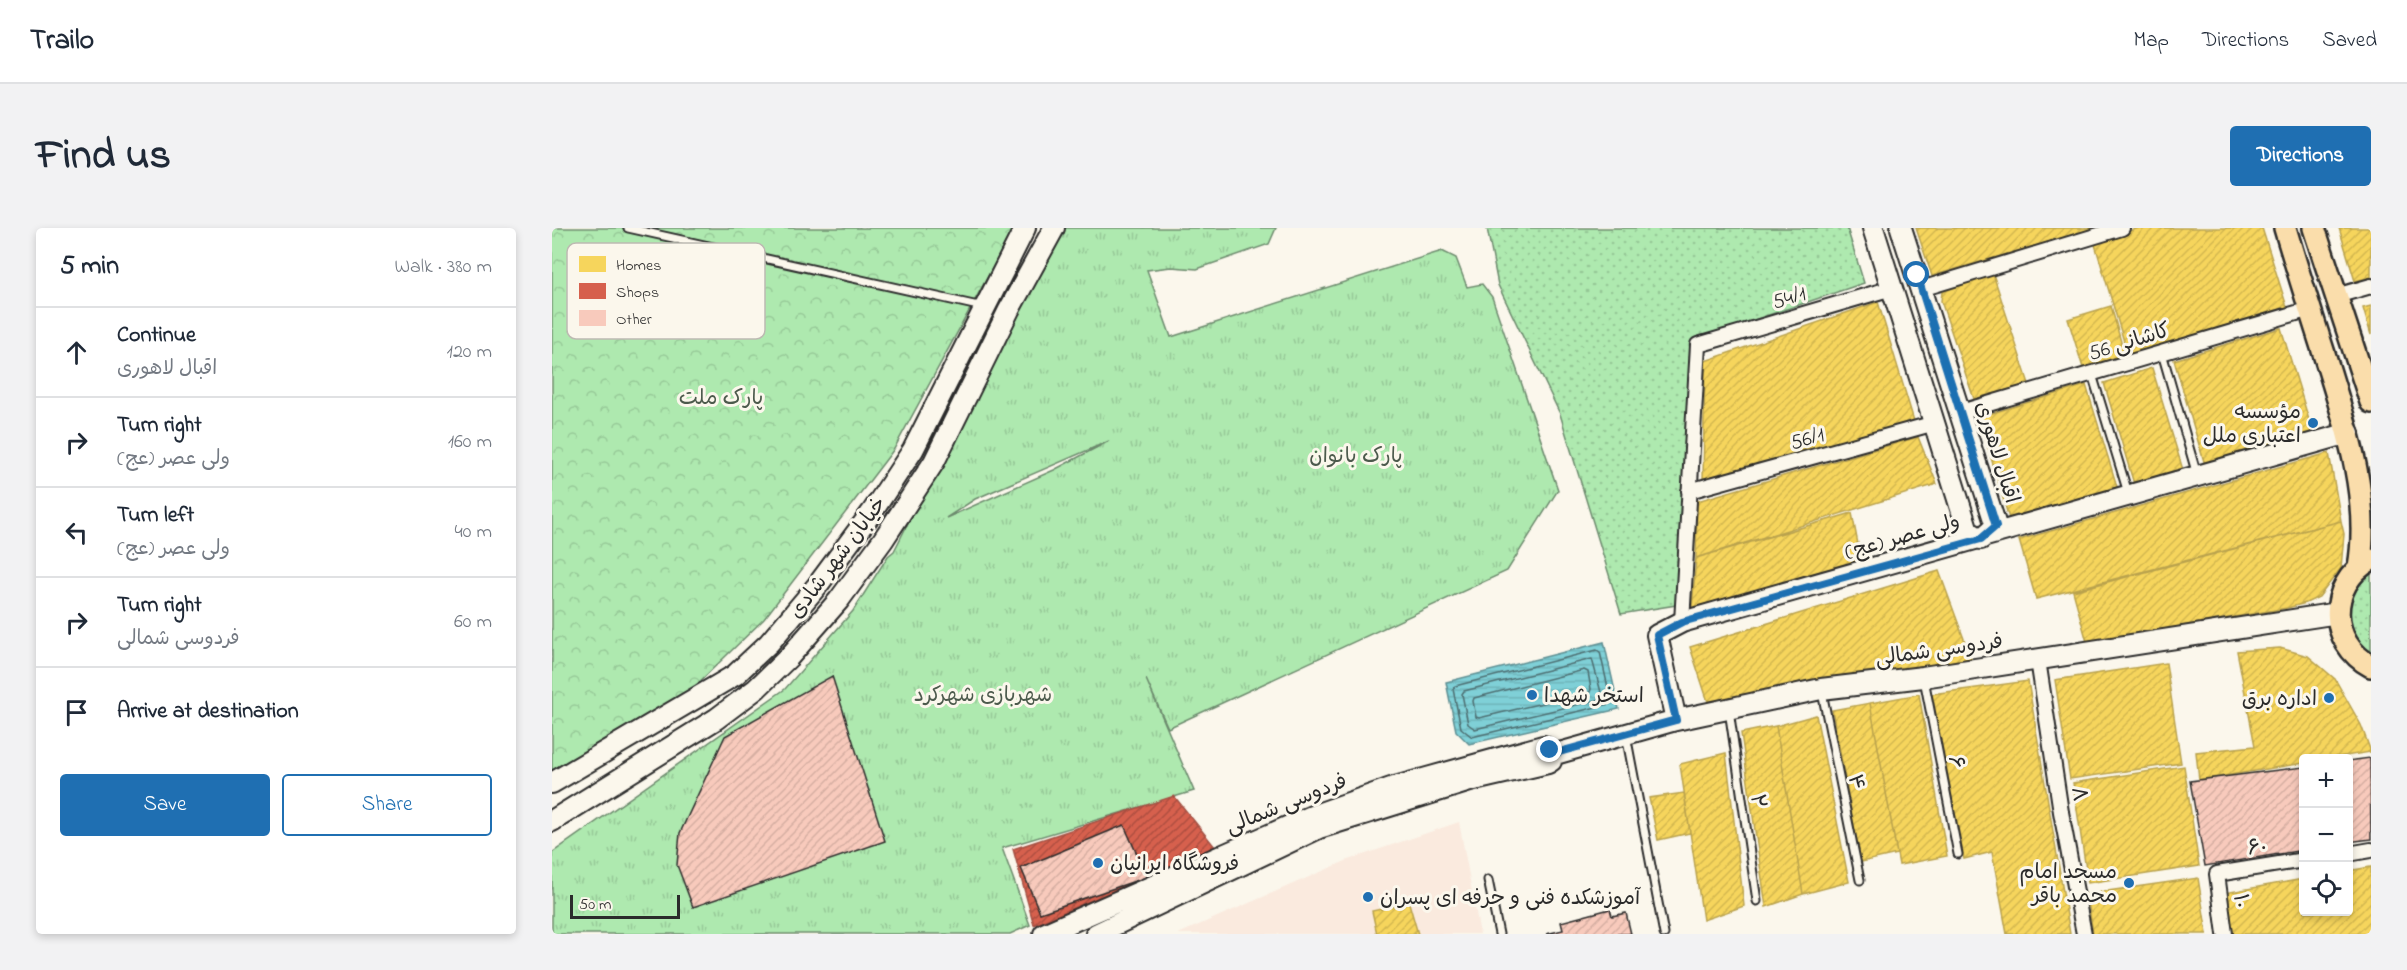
<!DOCTYPE html>
<meta charset="utf-8">
<style>
:root{--surface:#fff;--page:#f2f2f3;--text:#1f2937;--muted:#747a83;--line:#e0e1e3;--accent:#1f6fb2}
body{margin:0;font-family:"Indie Flower","Playpen Sans Arabic",sans-serif;background:var(--page);color:var(--text)}
.controls{position:absolute;right:18px;bottom:18px;display:grid;overflow:hidden;border-radius:6px;box-shadow:0 3px 9px #0003}
.controls button{width:54px;height:54px;display:grid;place-items:center;padding:0;border:0;border-bottom:2px solid var(--line);background:var(--surface);color:var(--text);font:30px sans-serif}
.scale{position:absolute;left:18px;bottom:15px;width:110px;box-sizing:border-box;padding-left:6px;border:3px solid #2b2b2b;border-top:0;font-size:16px;line-height:21px;white-space:nowrap;color:#2b2b2b;-webkit-text-stroke:4px #fbf7ec;paint-order:stroke}
.stop{position:absolute;width:18px;height:18px;margin:-14px;border:4px solid #1f6fb2;border-radius:50%;background:#fff}
.stop.end{background:#1f6fb2;border-color:#fff;box-shadow:0 2px 6px #0008}
.list{margin:0;padding:0;list-style:none}
h2{display:flex;justify-content:space-between;align-items:center;height:78px;margin:0;padding:0 24px;font-size:26px}
h2 small{font-size:20px;font-weight:400;color:var(--muted)}
.list li{display:grid;grid-template-columns:39px 1fr auto;gap:18px;align-items:center;box-sizing:border-box;height:90px;padding:0 24px;border-top:2px solid var(--line)}
.list b{display:block;font-size:22px;white-space:nowrap}
.list p{margin:0;font-size:20px;white-space:nowrap;color:var(--muted)}
.list em{font-size:20px;font-style:normal;color:var(--muted)}
.actions{display:flex;gap:12px;padding:18px 24px}
.actions a{flex:1;padding:14px 0;border:2px solid var(--accent);border-radius:6px;text-align:center;font-size:21px;color:var(--accent)}
.actions .main{background:var(--accent);color:#fff}
.icon{flex:none;width:33px;height:33px;fill:none;stroke:currentColor;stroke-width:2;stroke-linecap:round;stroke-linejoin:round}
.map{position:relative;flex:none;width:1819px;height:706px;overflow:hidden;border-radius:6px}
header{display:flex;align-items:center;gap:36px;box-sizing:border-box;height:84px;padding:0 30px;background:var(--surface);border-bottom:2px solid var(--line)}
header strong{font-size:28px}
nav{display:flex;gap:33px;margin-inline-start:auto;font-size:21px}
.intro{display:flex;align-items:center;justify-content:space-between;box-sizing:border-box;height:144px;padding:0 36px}
h1{margin:0;font-size:42px}
.button{padding:15px 27px;border-radius:6px;background:var(--accent);color:#fff;font-size:21px;font-weight:700}
main{display:flex;gap:36px;padding:0 36px}
aside{flex:1;background:var(--surface);border-radius:6px;box-shadow:0 3px 9px #0003}
.map>svg:first-child{display:block}
.built{fill:#faeade}
.grass{fill:url(#grass-dots);stroke:#6c8a6d;stroke-width:1.5}
.forest{fill:url(#forest-crowns);stroke:#6c8a6d;stroke-width:1.5}
.park{fill:url(#park-tufts);stroke:#6c8a6d;stroke-width:1.5;fill-rule:evenodd}
.water{fill:url(#water-rules);stroke:#5d8e92;stroke-width:1.5}
.homes{fill:url(#homes-hatch);stroke:#b9a24d;stroke-width:1.5}
.shops{fill:url(#shops-hatch);stroke:#a35043;stroke-width:1.5}
.lines{fill:none;stroke-linecap:round;stroke-linejoin:round}
.shore{stroke:#4d6d70;stroke-width:1.5}
.building{fill:url(#building-hatch);stroke:#2b2b2b;stroke-width:1.5}
.service-casing{stroke:#2b2b2b;stroke-width:11}
.minor-casing{stroke:#2b2b2b;stroke-width:18}
.secondary-casing{stroke:#2b2b2b;stroke-width:24}
.primary-casing{stroke:#2b2b2b;stroke-width:26}
.service{stroke:#fbf7ec;stroke-width:7}
.minor{stroke:#fbf7ec;stroke-width:14}
.secondary{stroke:#fbf7ec;stroke-width:20}
.primary{stroke:#faddab;stroke-width:21}
.route{stroke:#1f6fb2;stroke-width:8}
.poi-dot{fill:#1f6fb2;stroke:#fbf7ec;stroke-width:2}
.labels{text-anchor:middle;stroke-width:6;stroke-linejoin:round;paint-order:stroke}
.street-label{font-size:21px;fill:#2b2b2b;stroke:#fbf7ec}
.park-label{font-size:21px;fill:#4c5a4c;stroke:#fbf7ec}
.poi-label{font-size:21px;fill:#2b2b2b;stroke:#fbf7ec;text-anchor:end}
.key{fill:#fbf7ec;stroke:#bdbab2;stroke-width:1.5}
.key-label{font-size:16px;fill:#2b2b2b}
</style>
<header>
<strong>Trailo</strong>
<nav><a>Map</a><a>Directions</a><a>Saved</a></nav>
</header>
<div class="intro"><h1>Find us</h1><a class="button">Directions</a></div>
<main>
<aside>
<h2>5 min<small>Walk · 380 m</small></h2>
<ul class="list">
<li><svg class="icon" aria-label="ahead" viewBox="0 0 24 24"><path d="M12 20V5M6 11l6-6 6 6"/></svg><div><b>Continue</b><p>اقبال لاهوری</p></div><em>120 m</em></li>
<li><svg class="icon" aria-label="right" viewBox="0 0 24 24"><path d="M7 20v-9h11M14 6l5 5-5 5"/></svg><div><b>Turn right</b><p>ولی عصر (عج)</p></div><em>160 m</em></li>
<li><svg class="icon" aria-label="left" viewBox="0 0 24 24"><path d="M17 20v-9H6M10 6l-5 5 5 5"/></svg><div><b>Turn left</b><p>ولی عصر (عج)</p></div><em>40 m</em></li>
<li><svg class="icon" aria-label="right" viewBox="0 0 24 24"><path d="M7 20v-9h11M14 6l5 5-5 5"/></svg><div><b>Turn right</b><p>فردوسی شمالی</p></div><em>60 m</em></li>
<li><svg class="icon" aria-label="arrive" viewBox="0 0 24 24"><path d="M6 21V4h12l-3 4 3 4H6"/></svg><div><b>Arrive at destination</b></div></li>
</ul>
<div class="actions"><a class="main">Save</a><a>Share</a></div>
</aside>
<div class="map">
<svg width="1819" height="706" viewBox="0 0 1819 706">
<defs>
<pattern id="grass-dots" width="8" height="8" patternUnits="userSpaceOnUse" patternTransform="scale(1.5)"><rect width="8" height="8" fill="#aee9af"/><path d="M2 2h.1M6 6h.1" fill="none" stroke="#96c897" stroke-width="1.8" stroke-linecap="round"/></pattern>
<pattern id="forest-crowns" width="20" height="18" patternUnits="userSpaceOnUse" patternTransform="scale(1.5)"><rect width="20" height="18" fill="#aee9af"/><path d="M2 6a3 3 0 1 1 6 0M12 15a3 3 0 1 1 6 0" fill="none" stroke="#96c897"/></pattern>
<pattern id="park-tufts" width="24" height="20" patternUnits="userSpaceOnUse" patternTransform="scale(1.5)"><rect width="24" height="20" fill="#aee9af"/><path d="M3 7l-1-3M5 7V3M7 7l1-3M15 17l-1-3M17 17v-4M19 17l1-3" fill="none" stroke="#96c897"/></pattern>
<pattern id="water-rules" width="6" height="5" patternUnits="userSpaceOnUse" patternTransform="scale(1.5)"><rect width="6" height="5" fill="#7fd0d7"/><path d="M0 2.5h6" fill="none" stroke="#6eb3b9"/></pattern>
<pattern id="homes-hatch" width="6" height="6" patternUnits="userSpaceOnUse" patternTransform="scale(1.5)"><rect width="6" height="6" fill="#f6d55c"/><path d="M-1 1l2-2M0 6l6-6M5 7l2-2" fill="none" stroke="#d3b750"/></pattern>
<pattern id="shops-hatch" width="6" height="6" patternUnits="userSpaceOnUse" patternTransform="scale(1.5)"><rect width="6" height="6" fill="#d6604d"/><path d="M-1 1l2-2M0 6l6-6M5 7l2-2" fill="none" stroke="#ae4f40"/></pattern>
<pattern id="building-hatch" width="6" height="6" patternUnits="userSpaceOnUse" patternTransform="scale(1.5)"><rect width="6" height="6" fill="#f8cabc"/><path d="M-1 1l2-2M0 6l6-6M5 7l2-2" fill="none" stroke="#d5aea2"/></pattern>
</defs>
<rect width="100%" height="100%" fill="#fbf7ec"/>
<filter id="ink" filterUnits="userSpaceOnUse"><feTurbulence type="fractalNoise" baseFrequency=".0167" numOctaves="2"/><feDisplacementMap in="SourceGraphic" scale="12" xChannelSelector="R" yChannelSelector="G"/><feConvolveMatrix kernelMatrix="1 2 1 2 8 2 1 2 1" color-interpolation-filters="sRGB"/></filter>
<g filter="url(#ink)">
<path class="built" d="M907,594L928,706H626L796,632Z"/>
<path class="grass" d="M935,0H1295L1312,55L1142,112L1124,377L1069,386L1008,186L946,57Z
M1819,341V430C1800,415 1790,390 1798,366C1800,358 1813,348 1819,341Z"/>
<path class="forest" d="M0,0H462L342,221L212,391L139,462L0,548Z"/>
<path class="park" d="M505,0H724L717,16L645,41L619,39L595,42L619,109L890,23L904,30L915,59L930,56L940,69L1006,262L955,343L616,500L594,451L642,563L450,620L478,697L458,706H0V625L233,461L301,383L336,328L342,323ZM557,213L502,242L394,290L423,271Z"/>
<path class="water" d="M1052,414L1067,481L917,516L904,503L894,454Z"/>
<path class="homes" d="M1364,0H1544L1380,48Z
M1587,0H1710L1735,79L1576,127L1542,13Z
M1787,0H1819V49L1803,53Z
M1441,46L1477,156L1422,171L1389,73L1390,64Z
M1326,74L1362,193L1151,254L1153,133Z
M1559,78L1574,132L1532,143L1516,91Z
M1819,78V107L1811,80Z
M1729,100L1761,205L1653,237L1622,132Z
M1600,140L1631,242L1582,256L1552,155Z
M1534,157L1566,262L1458,294L1427,189Z
M1366,209L1385,256L1144,330L1145,273Z
M1777,225L1789,293L1484,371L1467,312Z
M1300,285L1309,332L1140,380L1144,330Z
M1789,293L1792,306L1789,340L1767,369L1754,375L1735,380L1535,414L1521,363Z
M1387,343L1419,430L1157,477L1138,419Z
M1728,420L1756,428L1783,451L1809,497L1819,524L1780,530H1752V535L1647,552L1644,524L1703,518L1685,423Z
M1614,435L1629,535L1518,551L1503,452Z
M1476,453L1518,706H1455L1440,624L1412,631L1380,466Z
M1367,466L1395,628L1347,637L1318,475Z
M1318,475L1345,626L1309,634L1280,482Z
M1264,487L1297,654L1251,666L1224,498Z
M1224,498L1251,666L1214,679L1189,505Z
M1174,525L1192,678L1151,692L1128,536Z
M1632,538L1647,638L1536,655L1521,555Z
M1132,565L1138,605L1106,612L1097,570Z
M1819,639V706H1679L1672,665L1752,651V684H1796V643Z
M1646,650L1655,706H1541L1535,666Z
M857,675L866,706H825L820,683Z"/>
<path class="shops" d="M622,568L663,619L482,697L461,621Z"/>
<g class="lines">
<path class="shore" d="M1045,422L1048,424L1059,473L1057,476L920,509L909,500L901,461L903,458Z
M1040,431L1050,468L1049,471L923,501L916,496L910,466L912,463Z
M1032,442L1036,444L1039,461L1038,464L927,490L924,489L921,473L922,470Z"/>
</g>
<path class="building" d="M280,448L333,613L141,679L125,637L128,605L173,508Z
M1818,530L1819,611L1796,614V533Z
M1752,539V622L1653,638L1638,553Z
M572,597L595,649L488,685L469,640Z
M1058,681L1060,688L1074,685L1079,706H994L1011,702L1009,694Z"/>
<g class="lines">
<defs>
<path id="service" d="M76,0L422,77H431
M1610,125L1645,247
M1540,146L1576,265
M1372,451L1406,626
M1270,464L1308,652
M1177,482L1205,673
M1074,507L1112,706
M936,652L947,706"/>
<path id="minor" d="M1369,61L1570,0
M1784,68L1819,58
M1409,184L1758,81
M1137,263L1383,195
M1130,394L1146,117L1340,60
M1486,432L1509,584L1532,706
M1796,626L1819,622
M1673,706L1665,646L1752,632"/>
<path id="secondary" d="M1321,0L1416,303L1429,311L1444,298L1349,0
M1124,492L1105,407L1130,394L1797,205
M1000,527L1124,492L1269,461L1371,449L1786,385
M0,555L183,447L217,415L265,358L320,284L361,222L473,0
M0,593L164,491L204,461L237,429L287,372L331,312L382,234L457,82L502,0
M492,706L760,588L839,560L991,518L1000,527
M544,706L767,600L918,553L996,535L999,533L1000,527"/>
<path id="primary" d="M1733,0C1746,44 1760,88 1774,132C1794,197 1819,270 1807,339
M1762,0L1819,174
M1818,332C1775,357 1776,415 1819,438"/>
</defs>
<use href="#service" class="service-casing"/>
<use href="#minor" class="minor-casing"/>
<use href="#secondary" class="secondary-casing"/>
<use href="#primary" class="primary-casing"/>
<use href="#service" class="service"/>
<use href="#minor" class="minor"/>
<use href="#secondary" class="secondary"/>
<use href="#primary" class="primary"/>
</g>
</g>
<g class="lines" filter="url(#ink)">
<path class="route" d="M998,522L1000,526L1124,492L1105,407L1130,394L1429,311L1444,298L1365,47"/>
</g>
<g class="poi-dot">
<circle cx="1761" cy="195" r="6"/>
<circle cx="980" cy="467" r="6"/>
<circle cx="1777" cy="470" r="6"/>
<circle cx="546" cy="635" r="6"/>
<circle cx="1577" cy="655" r="6"/>
<circle cx="816" cy="669" r="6"/>
</g>
<g class="labels">
<g class="street-label">
<text transform="translate(1237 69) rotate(-17)" y="7">54/1</text>
<text transform="translate(1577 113) rotate(-17)" y="7">کاشانی 56</text>
<text transform="translate(1255 210) rotate(-16)" y="7">56/1</text>
<text transform="translate(1446 224) rotate(73)" y="7">اقبال لاهوری</text>
<text transform="translate(1350 308) rotate(-16)" y="7">ولی عصر (عج)</text>
<text transform="translate(285 329) rotate(-53)" y="7">خیابان شهر شادی</text>
<text transform="translate(1387 421) rotate(-8)" y="7">فردوسی شمالی</text>
<text transform="translate(1405 534) rotate(79)" y="7">۶</text>
<text transform="translate(1305 554) rotate(78)" y="7">۴</text>
<text transform="translate(1528 566) rotate(81)" y="7">۸</text>
<text transform="translate(1207 573) rotate(82)" y="7">۲</text>
<text transform="translate(734 575) rotate(-22)" y="7">فردوسی شمالی</text>
<text transform="translate(1705 618) rotate(-9)" y="7">۶۰</text>
<text transform="translate(1690 673) rotate(82)" y="7">۱۰</text>
</g>
<g class="park-label">
<text x="169" y="176">پارک ملت</text>
<text x="804" y="234">پارک بانوان</text>
<text x="431" y="473">شهربازی شهرکرد</text>
</g>
<g class="poi-label">
<text x="1749" y="190">مؤسسه<tspan x="1749" dy="24">اعتباری ملل</tspan></text>
<text x="992" y="474" text-anchor="start">استخر شهدا</text>
<text x="1765" y="477">اداره برق</text>
<text x="558" y="642" text-anchor="start">فروشگاه ایرانیان</text>
<text x="1565" y="650">مسجد امام<tspan x="1565" dy="24">محمد باقر</tspan></text>
<text x="828" y="676" text-anchor="start">آموزشکده فنی و حرفه ای پسران</text>
</g>
</g>
<rect x="15" y="15" width="198" height="96" rx="9" class="key"/>
<rect x="27" y="28" width="27" height="16" fill="#f6d55c"/>
<rect x="27" y="55" width="27" height="16" fill="#d6604d"/>
<rect x="27" y="82" width="27" height="16" fill="#f8cabc"/>
<g class="key-label">
<text x="64" y="42">Homes</text>
<text x="64" y="69">Shops</text>
<text x="64" y="96">Other</text>
</g>
</svg>
<div class="controls">
<button>+</button>
<button>−</button>
<button><svg class="icon" aria-label="locate" viewBox="0 0 24 24"><circle cx="12" cy="12" r="6"/><path d="M12 2v4M12 18v4M2 12h4M18 12h4"/></svg></button>
</div>
<div class="scale">50 m</div>
<div class="stop" style="left:1365px;top:47px"></div>
<div class="stop end" style="left:998px;top:522px"></div>
</div>
</main>
